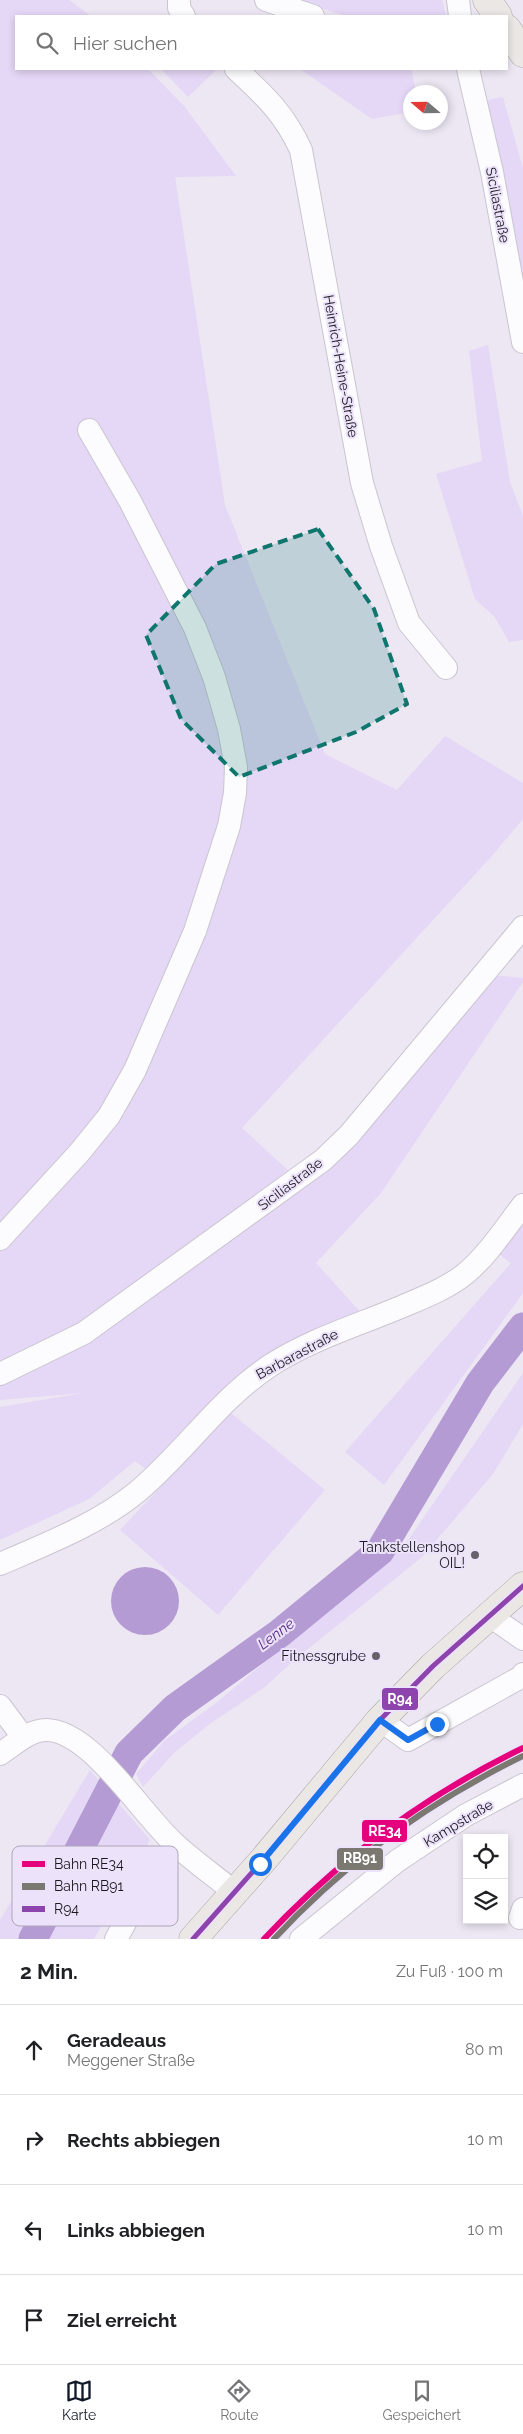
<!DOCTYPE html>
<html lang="de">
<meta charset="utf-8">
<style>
:root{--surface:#fff;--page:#f2f2f2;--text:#202124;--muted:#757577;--line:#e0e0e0;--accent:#111827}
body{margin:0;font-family:Raleway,sans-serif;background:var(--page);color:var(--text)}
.controls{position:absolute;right:15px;bottom:15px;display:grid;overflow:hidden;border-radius:0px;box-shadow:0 2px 8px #0003}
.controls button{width:45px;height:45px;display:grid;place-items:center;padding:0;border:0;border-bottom:1px solid var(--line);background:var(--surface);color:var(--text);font:25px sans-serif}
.compass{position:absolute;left:403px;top:85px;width:45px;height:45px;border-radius:50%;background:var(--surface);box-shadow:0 2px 8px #0003;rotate:290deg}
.stop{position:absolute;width:15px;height:15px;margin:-11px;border:4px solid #1a73e8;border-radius:50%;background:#fff}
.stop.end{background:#1a73e8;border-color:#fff;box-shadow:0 1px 5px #0008}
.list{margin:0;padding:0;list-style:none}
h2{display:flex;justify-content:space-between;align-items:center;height:65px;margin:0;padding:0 20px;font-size:21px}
h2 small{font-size:16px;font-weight:400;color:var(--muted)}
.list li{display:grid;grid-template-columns:32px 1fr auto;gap:15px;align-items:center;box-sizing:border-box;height:90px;padding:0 20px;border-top:1px solid var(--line)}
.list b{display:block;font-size:19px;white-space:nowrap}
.list p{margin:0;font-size:16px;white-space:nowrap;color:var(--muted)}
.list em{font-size:16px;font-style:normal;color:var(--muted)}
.icon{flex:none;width:28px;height:28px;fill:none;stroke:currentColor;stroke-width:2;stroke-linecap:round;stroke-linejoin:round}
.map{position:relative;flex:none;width:523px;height:1939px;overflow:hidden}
.search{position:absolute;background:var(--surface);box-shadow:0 2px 8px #0003;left:15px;right:15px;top:15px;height:55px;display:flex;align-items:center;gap:12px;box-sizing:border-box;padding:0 18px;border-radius:0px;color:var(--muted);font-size:19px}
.sheet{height:425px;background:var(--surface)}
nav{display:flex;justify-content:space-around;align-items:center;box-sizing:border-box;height:70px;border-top:1px solid var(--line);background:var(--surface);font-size:14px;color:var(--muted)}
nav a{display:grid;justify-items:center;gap:2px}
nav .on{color:var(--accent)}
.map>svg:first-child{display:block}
.green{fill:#e5d7f6}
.water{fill:#b59bd4}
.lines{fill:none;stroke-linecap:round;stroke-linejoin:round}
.river{stroke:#b59bd4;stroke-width:29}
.minor-casing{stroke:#cac5d0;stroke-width:24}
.major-casing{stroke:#aca6a2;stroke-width:29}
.minor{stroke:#fcfbfd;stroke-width:22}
.major{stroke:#eae7e4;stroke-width:28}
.bus-1-casing{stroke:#ece2f9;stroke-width:9}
.bus-1{stroke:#8e44ad;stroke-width:5}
.rail-1-casing{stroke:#ece2f9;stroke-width:10}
.rail-2-casing{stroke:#ece2f9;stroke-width:10}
.rail-1{stroke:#e5007d;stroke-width:6}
.rail-2{stroke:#7b7872;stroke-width:6}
.route{stroke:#1a73e8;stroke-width:6}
.marked{fill:#0f766e;fill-opacity:0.2;stroke:#0f766e;stroke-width:4;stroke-dasharray:10 6;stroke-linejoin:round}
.poi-dot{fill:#65616a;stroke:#ece2f9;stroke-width:2}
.labels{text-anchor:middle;stroke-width:4;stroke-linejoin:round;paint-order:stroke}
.street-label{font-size:14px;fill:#1c1920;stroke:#ece2f9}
.poi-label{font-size:14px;fill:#1c1920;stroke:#ece2f9;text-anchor:end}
.water-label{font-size:15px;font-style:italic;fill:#5b2c87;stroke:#ece2f9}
.key{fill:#ece2f9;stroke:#aea6b8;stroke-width:1}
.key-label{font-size:14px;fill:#1c1920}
.line-badge{stroke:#ece2f9;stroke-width:2}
.badge-label{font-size:14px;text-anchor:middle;font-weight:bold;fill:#fff}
</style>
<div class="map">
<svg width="523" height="1939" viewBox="0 0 523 1939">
<rect width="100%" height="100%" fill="#ede7f4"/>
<path class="green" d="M0,0H69L91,16H16V69H148L184,106L236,176L175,177L225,505L325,754L397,790L445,736L523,783V819L491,857L242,1128L303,1184L493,975L523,978V982L381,1193L316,1263L363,1315L269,1356L152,1474L135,1461L89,1499L0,1540V1407L83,1393L0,1400Z
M297,0H442L446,16H345Z
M161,69H215L216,70L188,97Z
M300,69H411L416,92H410V112L372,119Z
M503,97L523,168V317L483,101Z
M488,345L510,482L523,516V640L509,642L494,616L475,599L436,474L482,461L469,351Z
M523,1220V1293L384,1485L345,1452L511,1263L497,1253Z
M523,1373V1424L493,1474L422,1557L292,1662L265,1687L211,1723L175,1752L143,1787L136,1774L165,1740L216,1703L406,1543Z
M231,1413L325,1490L218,1615L120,1530Z
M90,1770L150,1840L94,1939H0V1920Z"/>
<path class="water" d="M111 1601a34 34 0 1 1 68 0a34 34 0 1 1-68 0Z"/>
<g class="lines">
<path class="river" d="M33,1939L129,1753L175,1708L280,1633L380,1551L480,1383L523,1327"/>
<defs>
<path id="minor" d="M179,0V8L184,16
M266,0L313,16
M458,0L460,16
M236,69C265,96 284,113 301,150L362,483L381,546L409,623L446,668
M468,69L492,172L523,342
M0,1239L79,1153L109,1116L135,1070L195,931L229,826L235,793L236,767L229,729L214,677L195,628L130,501L89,430
M0,1374L84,1333L323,1160L349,1135L523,927
M0,1564C46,1544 98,1524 137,1492C184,1453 219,1399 271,1365C313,1338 362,1324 408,1304C427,1296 449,1287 465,1274C488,1255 505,1228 523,1205
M490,1616L523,1639
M0,1706L23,1737
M380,1720L408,1740L521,1677L523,1674
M0,1754C14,1745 29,1730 46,1730C91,1730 142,1815 175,1844C193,1861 215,1876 234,1892
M520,1918L523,1909
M116,1939L150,1878L175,1844
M301,1939L397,1861L466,1815L523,1785"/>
<path id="major" d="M487,0L498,16
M507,29L523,53
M193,1939L264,1859L380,1720L433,1666L523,1586"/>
</defs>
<use href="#minor" class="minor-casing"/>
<use href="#major" class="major-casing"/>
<use href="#minor" class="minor"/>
<use href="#major" class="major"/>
<defs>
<path id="bus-1" d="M193,1939L264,1859L380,1720L433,1666L523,1586"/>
</defs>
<use href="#bus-1" class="bus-1-casing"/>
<use href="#bus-1" class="bus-1"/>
<defs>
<path id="rail-1" d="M264,1939C339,1859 424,1796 523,1748"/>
<path id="rail-2" d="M274,1939C345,1862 429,1802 523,1756"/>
</defs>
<use href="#rail-1" class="rail-1-casing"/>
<use href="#rail-2" class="rail-2-casing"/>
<use href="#rail-1" class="rail-1"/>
<use href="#rail-2" class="rail-2"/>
</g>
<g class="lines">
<path class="route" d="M260,1864L380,1720L408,1740L437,1724"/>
</g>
<path class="marked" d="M318,529L374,609L407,704L356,732L239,777L181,719L146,635L216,564Z"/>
<g class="poi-dot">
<circle cx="475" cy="1555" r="5"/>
<circle cx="376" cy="1656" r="5"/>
</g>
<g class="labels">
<g class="street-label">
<text transform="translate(498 205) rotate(79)" y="5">Siciliastraße</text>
<text transform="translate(341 366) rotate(80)" y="5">Heinrich-Heine-Straße</text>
<text transform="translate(290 1184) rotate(-37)" y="5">Siciliastraße</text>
<text transform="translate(297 1354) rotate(-28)" y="5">Barbarastraße</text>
<text transform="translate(458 1823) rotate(-31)" y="5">Kampstraße</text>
</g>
<g class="poi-label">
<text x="465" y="1552">Tankstellenshop<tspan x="465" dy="16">OIL!</tspan></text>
<text x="366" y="1661">Fitnessgrube</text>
</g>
<g class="water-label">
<text transform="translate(276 1634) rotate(-37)" y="5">Lenne</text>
</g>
</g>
<rect x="12" y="1846" width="166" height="80" rx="8" class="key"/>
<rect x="22" y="1861" width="23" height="6" fill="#e5007d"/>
<rect x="22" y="1883" width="23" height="7" fill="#7b7872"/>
<rect x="22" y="1906" width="23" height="6" fill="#8e44ad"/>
<g class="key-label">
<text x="54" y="1869">Bahn RE34</text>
<text x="54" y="1891">Bahn RB91</text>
<text x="54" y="1914">R94</text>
</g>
<g class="line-badge">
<rect x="381" y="1687" width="38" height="24" rx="5" fill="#8e44ad"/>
<rect x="361" y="1819" width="47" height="24" rx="5" fill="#e5007d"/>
<rect x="336" y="1847" width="48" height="24" rx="5" fill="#7b7872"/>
</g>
<g class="badge-label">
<text x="400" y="1704">R94</text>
<text x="385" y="1836">RE34</text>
<text x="360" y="1863">RB91</text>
</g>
</svg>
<div class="controls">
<button><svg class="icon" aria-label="locate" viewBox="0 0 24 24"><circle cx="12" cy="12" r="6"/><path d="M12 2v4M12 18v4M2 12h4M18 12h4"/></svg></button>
<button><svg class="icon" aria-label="layers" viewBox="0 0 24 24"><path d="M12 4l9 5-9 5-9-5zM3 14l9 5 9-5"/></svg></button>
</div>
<svg class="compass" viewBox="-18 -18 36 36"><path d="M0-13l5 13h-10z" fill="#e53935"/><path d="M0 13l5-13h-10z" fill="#757577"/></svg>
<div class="stop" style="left:260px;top:1864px"></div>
<div class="stop end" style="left:437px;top:1724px"></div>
<div class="search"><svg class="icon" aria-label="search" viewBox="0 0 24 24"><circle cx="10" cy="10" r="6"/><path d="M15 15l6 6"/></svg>Hier suchen</div>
</div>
<section class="sheet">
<h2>2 Min.<small>Zu Fuß · 100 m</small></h2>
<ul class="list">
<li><svg class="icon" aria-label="ahead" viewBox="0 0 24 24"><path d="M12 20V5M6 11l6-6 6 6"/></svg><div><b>Geradeaus</b><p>Meggener Straße</p></div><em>80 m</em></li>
<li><svg class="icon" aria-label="right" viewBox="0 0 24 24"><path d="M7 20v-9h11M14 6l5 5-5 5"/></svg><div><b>Rechts abbiegen</b></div><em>10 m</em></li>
<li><svg class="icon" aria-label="left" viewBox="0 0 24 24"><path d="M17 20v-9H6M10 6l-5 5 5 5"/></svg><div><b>Links abbiegen</b></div><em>10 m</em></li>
<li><svg class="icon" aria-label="arrive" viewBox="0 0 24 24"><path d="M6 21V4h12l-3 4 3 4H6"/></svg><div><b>Ziel erreicht</b></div></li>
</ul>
</section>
<nav>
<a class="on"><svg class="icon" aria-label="map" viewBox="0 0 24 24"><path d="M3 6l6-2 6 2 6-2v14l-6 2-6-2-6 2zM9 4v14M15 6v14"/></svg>Karte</a>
<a><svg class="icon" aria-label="directions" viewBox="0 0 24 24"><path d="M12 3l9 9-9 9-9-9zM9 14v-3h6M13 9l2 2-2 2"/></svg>Route</a>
<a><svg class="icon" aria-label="saved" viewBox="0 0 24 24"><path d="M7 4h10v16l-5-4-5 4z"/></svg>Gespeichert</a>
</nav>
